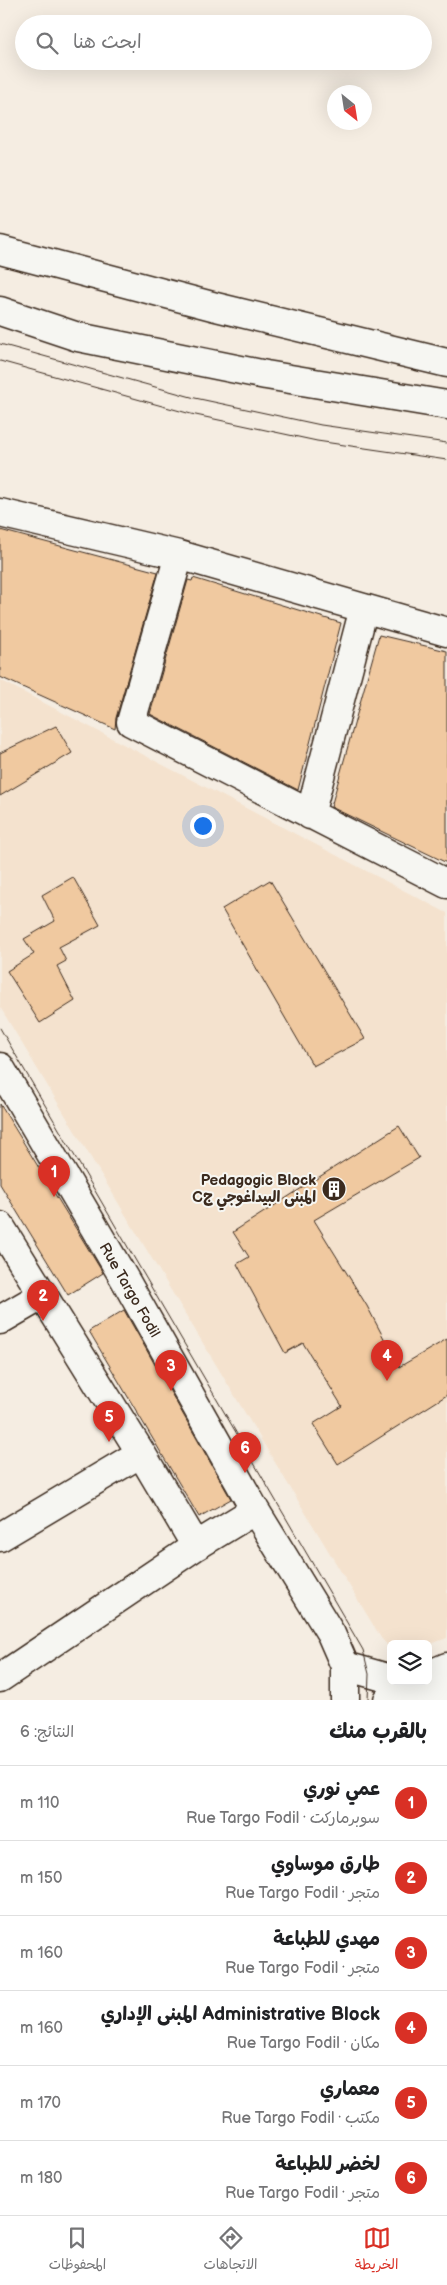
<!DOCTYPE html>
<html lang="ar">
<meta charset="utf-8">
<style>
:root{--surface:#fff;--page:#f2f2f2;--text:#202124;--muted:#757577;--line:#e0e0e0;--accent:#d93025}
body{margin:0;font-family:"Balsamiq Sans","Playpen Sans Arabic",sans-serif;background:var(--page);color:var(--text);direction:rtl}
.controls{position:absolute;right:15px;bottom:15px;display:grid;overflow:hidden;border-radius:8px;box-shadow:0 5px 20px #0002}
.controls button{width:45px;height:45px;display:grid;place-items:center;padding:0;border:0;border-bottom:1px solid var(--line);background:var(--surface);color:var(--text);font:25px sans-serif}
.compass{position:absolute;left:327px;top:85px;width:45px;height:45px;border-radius:50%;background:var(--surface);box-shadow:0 5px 20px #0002;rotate:150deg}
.you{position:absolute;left:202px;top:825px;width:18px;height:18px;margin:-12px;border:4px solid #fff;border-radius:50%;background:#1a73e8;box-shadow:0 0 0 8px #1a73e833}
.badge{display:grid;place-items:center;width:32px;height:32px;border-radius:50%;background:var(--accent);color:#fff;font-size:16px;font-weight:700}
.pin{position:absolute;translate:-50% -41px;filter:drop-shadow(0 1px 2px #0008)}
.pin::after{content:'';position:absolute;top:26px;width:18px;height:15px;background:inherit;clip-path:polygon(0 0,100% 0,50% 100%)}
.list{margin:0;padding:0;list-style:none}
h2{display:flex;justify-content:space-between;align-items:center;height:65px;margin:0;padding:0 20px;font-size:21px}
h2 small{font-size:16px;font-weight:400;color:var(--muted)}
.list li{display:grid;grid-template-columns:32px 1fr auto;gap:15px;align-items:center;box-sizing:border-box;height:75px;padding:0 20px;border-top:1px solid var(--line)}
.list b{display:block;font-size:19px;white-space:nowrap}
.list p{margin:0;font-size:16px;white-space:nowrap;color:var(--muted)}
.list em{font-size:16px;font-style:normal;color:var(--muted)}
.icon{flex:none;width:28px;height:28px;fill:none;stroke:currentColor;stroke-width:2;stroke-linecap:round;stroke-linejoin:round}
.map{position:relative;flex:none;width:447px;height:1700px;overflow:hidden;direction:ltr}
.search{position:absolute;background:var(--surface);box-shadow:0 5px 20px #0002;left:15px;right:15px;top:15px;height:55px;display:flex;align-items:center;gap:12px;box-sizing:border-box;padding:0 18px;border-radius:28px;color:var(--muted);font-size:19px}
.sheet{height:515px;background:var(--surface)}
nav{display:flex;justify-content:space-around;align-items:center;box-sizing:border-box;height:70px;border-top:1px solid var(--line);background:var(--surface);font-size:14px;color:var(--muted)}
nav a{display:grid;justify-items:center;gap:2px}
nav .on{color:var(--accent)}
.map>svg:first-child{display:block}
.built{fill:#f4e2ce}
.building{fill:#f0c9a0;stroke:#3b2a1e}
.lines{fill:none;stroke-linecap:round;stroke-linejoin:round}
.minor-casing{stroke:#3b2a1e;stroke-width:31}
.major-casing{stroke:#3b2a1e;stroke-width:31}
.highway-casing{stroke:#3b2a1e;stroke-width:31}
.minor{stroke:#f6f6f2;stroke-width:28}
.major{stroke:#f6f6f2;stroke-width:28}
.highway{stroke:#f6f6f2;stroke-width:28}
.tram{stroke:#3b2a1e;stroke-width:1}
.labels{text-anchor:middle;stroke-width:4;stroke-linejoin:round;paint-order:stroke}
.poi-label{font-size:15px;font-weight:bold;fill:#3b2a1e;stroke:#f6f6f2;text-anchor:end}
.street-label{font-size:15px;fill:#3b2a1e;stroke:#f6f6f2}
</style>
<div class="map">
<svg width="447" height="1700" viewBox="0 0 447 1700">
<rect width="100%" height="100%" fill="#f5ede2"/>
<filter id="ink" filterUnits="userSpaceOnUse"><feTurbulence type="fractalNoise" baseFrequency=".02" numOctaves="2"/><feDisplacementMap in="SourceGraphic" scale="10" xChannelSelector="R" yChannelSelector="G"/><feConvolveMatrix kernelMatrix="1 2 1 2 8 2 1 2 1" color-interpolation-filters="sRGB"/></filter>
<g filter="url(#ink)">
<path class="built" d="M0,680L447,913V1638L428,1645V1644H391V1649L381,1638L0,1007Z"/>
<path class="building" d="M0,530L158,572L116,718L115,729L0,677Z
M193,578L341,623L298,790L150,714L188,580L192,581Z
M379,635L447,651V863L331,807Z
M56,726L72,753L0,796V753Z
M73,877L100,925L59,947L66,961L57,966L75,1001L40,1023L7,971L34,954L24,939L55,921L42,895Z
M270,880L365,1039L313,1066L222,909Z
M0,1104L103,1273L68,1295L0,1184Z
M399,1126L419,1158L314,1220L367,1306L399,1367L447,1339V1395L338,1464L313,1424L342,1406L303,1343L285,1353L237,1264L249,1257L233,1232Z
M124,1310L231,1499L199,1517L89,1331Z"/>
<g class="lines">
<defs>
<path id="minor" d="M0,513L179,555L447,632
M179,555L131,722L447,884
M310,815L364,608
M0,1067L124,1278L255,1510L331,1634L345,1666V1700
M0,1226L141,1453L196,1546
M0,1320L43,1295
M0,1537L141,1453
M0,1678L196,1546L255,1510
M410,1683L417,1700"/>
<path id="major" d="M345,1666L391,1679
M428,1675L447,1667
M388,1700L402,1688L415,1681
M435,1700L447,1694"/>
<path id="highway" d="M0,250L216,307L447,363
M0,311L78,337L266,375L447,405"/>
</defs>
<use href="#minor" class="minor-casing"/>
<use href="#major" class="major-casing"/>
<use href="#highway" class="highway-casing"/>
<use href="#minor" class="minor"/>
<use href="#major" class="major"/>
<use href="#highway" class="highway"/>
<path class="tram" d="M0,344L195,398L321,425L447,443
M0,361L191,414L317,441L447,460
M0,1028L363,1650L369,1674L368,1700"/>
</g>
</g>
<defs>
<symbol id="building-disc" viewBox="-11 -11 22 22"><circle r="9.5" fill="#3b2a1e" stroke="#f6f6f2"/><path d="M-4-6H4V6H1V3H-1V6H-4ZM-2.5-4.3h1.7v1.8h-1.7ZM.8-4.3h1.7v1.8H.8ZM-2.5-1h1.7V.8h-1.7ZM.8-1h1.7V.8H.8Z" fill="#fff"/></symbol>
</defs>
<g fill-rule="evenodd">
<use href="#building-disc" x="320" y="1175" width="28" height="28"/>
</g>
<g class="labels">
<g class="poi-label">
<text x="316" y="1185">Pedagogic Block<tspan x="316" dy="17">Cالمبنى البيداغوجي ج</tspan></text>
</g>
<g class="street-label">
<text transform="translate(130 1290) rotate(60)" y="5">Rue Targo Fodil</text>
</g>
</g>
</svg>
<div class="controls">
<button><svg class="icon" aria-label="layers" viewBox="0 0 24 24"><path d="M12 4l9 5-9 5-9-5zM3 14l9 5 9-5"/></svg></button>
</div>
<svg class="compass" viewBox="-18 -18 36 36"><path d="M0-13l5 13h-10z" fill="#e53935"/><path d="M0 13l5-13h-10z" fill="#757577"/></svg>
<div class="you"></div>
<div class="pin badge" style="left:54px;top:1197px">1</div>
<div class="pin badge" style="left:43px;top:1321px">2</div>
<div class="pin badge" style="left:171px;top:1391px">3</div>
<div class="pin badge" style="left:387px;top:1381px">4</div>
<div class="pin badge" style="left:109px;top:1442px">5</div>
<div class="pin badge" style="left:245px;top:1473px">6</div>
<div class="search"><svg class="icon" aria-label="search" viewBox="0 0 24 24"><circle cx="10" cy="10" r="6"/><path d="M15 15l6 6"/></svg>ابحث هنا</div>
</div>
<section class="sheet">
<h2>بالقرب منك<small>النتائج: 6</small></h2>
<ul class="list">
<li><span class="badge">1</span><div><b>عمي نوري</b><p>سوبرماركت · Rue Targo Fodil</p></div><em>110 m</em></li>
<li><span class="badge">2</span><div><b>طارق موساوي</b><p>متجر · Rue Targo Fodil</p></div><em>150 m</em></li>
<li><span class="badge">3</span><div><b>مهدي للطباعة</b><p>متجر · Rue Targo Fodil</p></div><em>160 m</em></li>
<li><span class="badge">4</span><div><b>Administrative Block المبنى الإداري</b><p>مكان · Rue Targo Fodil</p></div><em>160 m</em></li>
<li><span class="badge">5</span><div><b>معماري</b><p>مكتب · Rue Targo Fodil</p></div><em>170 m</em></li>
<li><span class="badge">6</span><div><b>لخضر للطباعة</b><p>متجر · Rue Targo Fodil</p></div><em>180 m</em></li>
</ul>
</section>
<nav>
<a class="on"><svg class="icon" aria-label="map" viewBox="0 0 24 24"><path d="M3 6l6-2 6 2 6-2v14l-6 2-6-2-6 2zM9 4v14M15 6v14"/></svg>الخريطة</a>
<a><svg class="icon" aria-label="directions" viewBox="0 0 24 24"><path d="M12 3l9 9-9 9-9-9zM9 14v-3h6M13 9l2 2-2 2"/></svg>الاتجاهات</a>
<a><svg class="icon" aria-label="saved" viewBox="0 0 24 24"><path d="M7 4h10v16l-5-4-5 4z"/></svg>المحفوظات</a>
</nav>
